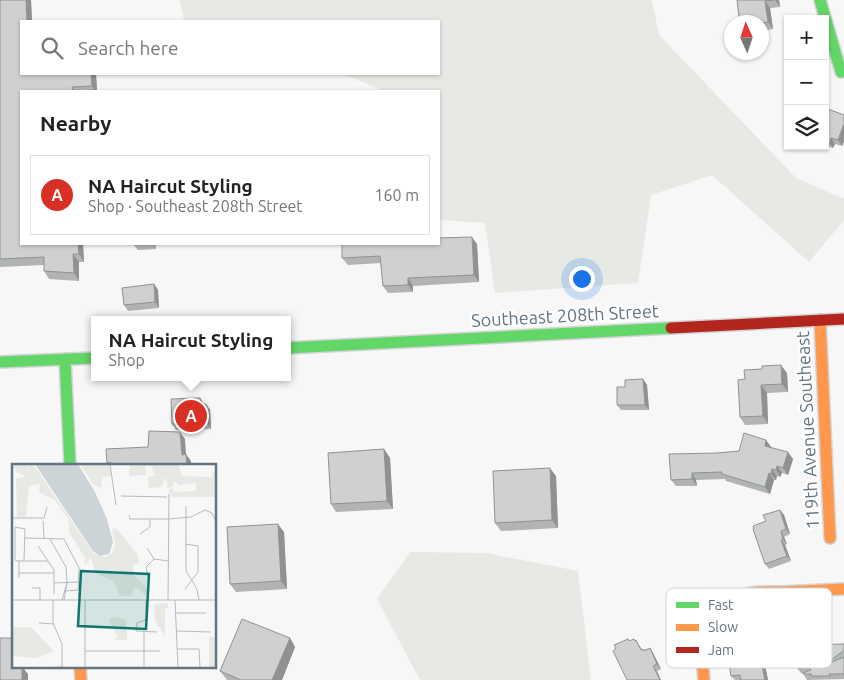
<!DOCTYPE html>
<meta charset="utf-8">
<style>
:root{--surface:#fff;--page:#f6f6f6;--text:#222;--muted:#767676;--line:#e0e0e0;--accent:#d93025}
body{margin:0;font-family:Ubuntu,sans-serif;background:var(--page);color:var(--text)}
.controls{position:absolute;right:15px;top:15px;display:grid;overflow:hidden;border-radius:0px;box-shadow:0 1px 4px #0004}
.controls button{width:45px;height:45px;display:grid;place-items:center;padding:0;border:0;border-bottom:1px solid var(--line);background:var(--surface);color:var(--text);font:25px sans-serif}
.compass{position:absolute;left:724px;top:15px;width:45px;height:45px;border-radius:50%;background:var(--surface);box-shadow:0 1px 4px #0004;rotate:357deg}
.you{position:absolute;left:581px;top:278px;width:18px;height:18px;margin:-12px;border:4px solid #fff;border-radius:50%;background:#1a73e8;box-shadow:0 0 0 8px #1a73e833}
.badge{display:grid;place-items:center;width:32px;height:32px;border-radius:50%;background:var(--accent);color:#fff;font-size:16px;font-weight:700}
.pin{position:absolute;translate:-50% -50%;border:2px solid #fff;box-shadow:0 1px 5px #0006}
.popup{position:absolute;left:91px;top:316px;width:200px;height:65px;box-sizing:border-box;display:grid;place-content:center;border-radius:0px;background:var(--surface);filter:drop-shadow(0 1px 4px #0005);font-size:16px;white-space:nowrap;color:var(--muted)}
.popup b{font-size:19px;color:var(--text)}
.popup::after{content:'';position:absolute;left:50%;top:100%;margin-left:-10px;border:10px solid transparent;border-top-color:var(--surface)}
.list{margin:0;padding:0;list-style:none}
h2{display:flex;justify-content:space-between;align-items:center;height:65px;margin:0;padding:0 20px;font-size:21px}
h2 small{font-size:16px;font-weight:400;color:var(--muted)}
.list li{display:grid;grid-template-columns:32px 1fr auto;gap:15px;align-items:center;box-sizing:border-box;height:80px;margin:0 10px 10px;padding:0 10px;border:1px solid var(--line);border-radius:0px}
.list b{display:block;font-size:19px;white-space:nowrap}
.list p{margin:0;font-size:16px;white-space:nowrap;color:var(--muted)}
.list em{font-size:16px;font-style:normal;color:var(--muted)}
.icon{flex:none;width:28px;height:28px;fill:none;stroke:currentColor;stroke-width:2;stroke-linecap:round;stroke-linejoin:round}
.map{position:relative;flex:none;width:844px;height:680px;overflow:hidden}
.search{position:absolute;background:var(--surface);box-shadow:0 1px 4px #0004;left:20px;top:20px;width:420px;height:55px;display:flex;align-items:center;gap:12px;box-sizing:border-box;padding:0 18px;border-radius:0px;color:var(--muted);font-size:19px}
.panel{position:absolute;background:var(--surface);box-shadow:0 1px 4px #0004;left:20px;top:90px;width:420px;height:155px;border-radius:0px}
.map>svg:first-child{display:block}
.green{fill:#e6e9e4}
.lines{fill:none;stroke-linecap:round;stroke-linejoin:round}
.fast-casing{stroke:#d3d4d5;stroke-width:14}
.slow-casing{stroke:#d3d4d5;stroke-width:14}
.jam-casing{stroke:#d3d4d5;stroke-width:14}
.fast{stroke:#63d668;stroke-width:11}
.slow{stroke:#ff974d;stroke-width:11}
.jam{stroke:#b3261e;stroke-width:11}
.wall{fill:#b1b3b4}
.shaded-wall{fill:#909292}
.building{fill:#ced0d1;stroke:#909292}
.labels{text-anchor:middle;stroke-width:5;stroke-linejoin:round;paint-order:stroke}
.street-label{font-size:18px;fill:#647481;stroke:#fff}
.inset-road{fill:none;stroke:#b3bbc1;stroke-width:1}
.view{fill:#0f766e;fill-opacity:0.15;stroke:#0f766e;stroke-width:2.5}
.inset-edge{fill:none;stroke:#647481;stroke-width:2.5}
.key{fill:#fff;stroke:#d0d5d9;stroke-width:1}
.key-label{font-size:14px;fill:#647481}
</style>
<div class="map">
<svg width="844" height="680" viewBox="0 0 844 680">
<rect width="100%" height="100%" fill="#f7f7f7"/>
<path class="green" d="M180,0H652L659,35L796,178L844,199V220L809,262L712,175L651,195L638,283L495,293L485,223L439,220V91H384L350,77L346,74H439V21H184Z
M410,552L486,553L578,571L591,680H420L377,599Z"/>
<g class="lines">
<defs>
<path id="fast" d="M820,0L841,72
M287,348L671,328
M65,359L70,465
M0,362L95,358"/>
<path id="slow" d="M820,320L830,538
M80,666L81,680
M704,680C700,647 705,609 741,596C753,591 769,592 783,592C803,591 824,590 844,589"/>
<path id="jam" d="M671,328L844,319"/>
</defs>
<use href="#fast" class="fast-casing"/>
<use href="#slow" class="slow-casing"/>
<use href="#jam" class="jam-casing"/>
<use href="#fast" class="fast"/>
<use href="#slow" class="slow"/>
<use href="#jam" class="jam"/>
</g>
<path class="wall" d="M0,0H31L32,21L21,74H96L97,91H21V244H83L84,262H79V281L49,279L44,271V265L0,267Z
M737,0H779L780,7L770,8L773,29L762,31V22H743L739,17Z
M825,108L844,115V141L842,146L835,144L833,148L825,145Z
M133,244H156V249L138,250Z
M477,244L479,282L413,286V292L388,293L383,286L381,263L348,265L342,258Z
M154,284L158,290L159,308L128,311L124,305Z
M787,373L788,392L767,393L768,424L745,425L740,417L745,379Z
M643,379L647,385L649,410H621L617,405L625,387Z
M200,398L204,404H206L210,410L211,429L176,430L172,424Z
M766,440L771,447V448L793,459L788,475L782,473L780,477L777,476L776,480H774L770,494L726,481L725,479L696,480L697,486H676L671,480L717,453L739,451Z
M384,449L390,458L393,509L336,512L331,504Z
M556,476L558,528L501,531L495,523Z
M780,510L784,515L790,534L784,537L787,544L785,545L791,561L769,569L765,564L766,521Z
M284,532L287,589L236,592L230,584Z
M758,607H798L799,623L777,624L778,647L751,650L745,641Z
M290,638L295,647L282,680H227L220,671Z
M629,641H635L640,646L642,650H644L650,648L653,653L661,669L657,671Z
M844,644V679L807,680L803,673H801L797,668Z
M763,656L768,680H735L731,676Z"/>
<path class="shaded-wall" d="M26,0H31L32,21H27Z
M775,0H779L780,7Z
M765,1L770,8L773,29L768,22Z
M91,74H96L97,91H95L92,86Z
M844,124V141L842,146L838,140Z
M831,138L835,144L833,148L830,143Z
M472,237L477,244L479,282L474,275Z
M78,244H83L84,262L79,254Z
M73,254L79,262V281L74,273Z
M408,278L413,286V292L408,285Z
M154,284L158,290L159,308L155,302Z
M781,365L787,373L788,392L782,384Z
M643,379L647,385L649,410L645,405Z
M761,385L767,393L768,424L763,416Z
M200,398L204,404H200Z
M206,404L210,410L211,429L207,423Z
M180,432L185,439L186,454L191,461V465H187L182,455Z
M766,440L771,447L769,453L765,446Z
M384,449L390,458L393,509L387,501Z
M788,452L793,459L788,475L783,468Z
M777,466L782,473L780,477L776,470Z
M550,468L556,476L558,528L552,520Z
M772,469L777,476L776,480L771,474Z
M692,473L696,480L697,486L692,479Z
M769,473L774,480L770,494L765,487Z
M780,510L784,515L790,534L786,529Z
M278,524L284,532L287,589L281,581Z
M781,531L784,537L787,544L783,539Z
M781,540L785,545L791,561L787,556Z
M792,599L798,607L799,623L793,615Z
M772,616L777,624L778,647L773,639Z
M290,638L295,647L282,680H272Z
M650,648L653,653L661,669L657,664Z
M759,651L763,656L768,680H765Z
M19,666H24V669L28,674V680H22Z
M653,666L657,671L661,680H660Z"/>
<path class="building" d="M0,0H26L27,21H21V74H91L92,86L72,87L73,91H21V244H78L79,254H73L74,273L44,271V257L0,259Z
M737,0H774L765,1L768,22L762,23L743,22L742,17H739Z
M825,108L844,115V124L838,140L831,138L830,143L825,141Z
M472,237L474,275L408,278V285L383,286L380,256L342,258V244H439V238Z
M154,284L155,302L124,305L122,288Z
M781,365L782,384L761,385L763,416L740,417L738,380L745,379L744,370L762,369V366Z
M643,379L645,405H617V387H625V380Z
M200,398V404H206L207,423L172,424L171,399Z
M149,431L180,432L182,455L186,454L187,465H112V463H107L106,449L148,447Z
M744,433L766,440L765,446L788,452L783,468L777,466L776,470L772,469L771,474L769,473L765,487L722,474V472L692,473V479L671,480L669,454L717,453L739,451Z
M384,449L387,501L331,504L328,453Z
M550,468L552,520L495,523L493,471Z
M780,510L786,529L781,531L783,539L781,540L787,556L765,564L753,529H754L753,526L766,521L763,515Z
M278,524L281,581L230,584L227,527Z
M792,599L793,615L772,616L773,639L745,641L744,608L758,607V600Z
M242,619L290,638L272,680H241L220,671Z
M0,638H14V666H22V680H0Z
M628,639L629,641L634,639L635,641L636,640L641,650L643,649L644,651L650,648L657,664L653,666L660,680H627L613,651L616,648L614,645Z
M844,644V650L825,665L844,657V674H829L830,676H812L811,674H803V673L811,670L810,668H797L796,645Z
M759,651L765,680H741L740,675L731,676L728,659L732,658V656Z"/>
<g class="labels">
<g class="street-label">
<text transform="translate(565 316) rotate(-3)" y="6">Southeast 208th Street</text>
<text transform="translate(808 430) rotate(-93)" y="6">119th Avenue Southeast</text>
</g>
</g>
<g transform="translate(12 464)">
<rect width="204" height="204" fill="#f7f7f7"/>
<path d="M0,0H15V8L16,0H21L82,90L93,93L100,89L103,81L100,64L106,66L126,91L127,100L121,101L122,112L138,127L133,131L126,124L121,125L120,132H108L102,117L84,110L79,94L73,101V94L58,70L56,54L43,36L27,28L28,20L17,22L14,53H5L4,14L15,13L4,8ZM68,0H97L100,12L90,13L89,24L81,20ZM118,0H166L170,12L200,13L201,8H204V33H160L156,26L161,24V28L184,27V19L167,21L162,17L161,23L155,24L154,12L150,23L137,24L136,13L143,12L139,2H133L134,11L117,12ZM156,139V144L153,145V173L143,157L142,140ZM100,153L114,155L115,176H102L106,174L97,157ZM0,163H19L42,187L24,194L0,192ZM197,172L204,174V204H197Z" fill="#e6e9e4"/>
<path d="M23,0H66L83,28L95,55L101,78L97,90L88,92L81,87Z" fill="#ccd4d7"/>
<path class="inset-road" d="M98,0L104,41M109,32L155,33M174,42V107L185,125L187,136M117,51L118,55H156L179,53L193,46L200,49L204,58M0,54H32L35,43M31,57L32,75M128,70L138,63V55M13,74L52,75L67,104L66,126L53,127M38,75L54,103L55,119M26,82L42,106V130M135,84L142,95L157,97M12,97L13,65L3,63V96L6,97H36M7,109H42M7,114V97M137,116L134,103L142,95M42,119L67,118M20,124H28V136M173,125L186,108V82L173,80M0,136H204M50,136L55,119L52,136M156,136L157,30M163,136L166,204M164,149H194M134,154V136M136,155L125,159L124,167L145,168M27,159L42,160M165,167L199,168M165,185H187L188,204M73,187H148M28,204L50,203V180L41,159V136M73,204V136M132,204V168"/>
<path class="view" d="M69,107L137,110L134,165L66,162Z"/>
<rect width="204" height="204" class="inset-edge"/>
</g>
<rect x="666" y="588" width="166" height="80" rx="8" class="key"/>
<rect x="676" y="602" width="23" height="6" fill="#63d668"/>
<rect x="676" y="624" width="23" height="7" fill="#ff974d"/>
<rect x="676" y="647" width="23" height="6" fill="#b3261e"/>
<g class="key-label">
<text x="708" y="610">Fast</text>
<text x="708" y="632">Slow</text>
<text x="708" y="655">Jam</text>
</g>
</svg>
<div class="controls">
<button>+</button>
<button>−</button>
<button><svg class="icon" aria-label="layers" viewBox="0 0 24 24"><path d="M12 4l9 5-9 5-9-5zM3 14l9 5 9-5"/></svg></button>
</div>
<svg class="compass" viewBox="-18 -18 36 36"><path d="M0-13l5 13h-10z" fill="#e53935"/><path d="M0 13l5-13h-10z" fill="#767676"/></svg>
<div class="you"></div>
<div class="pin badge" style="left:191px;top:416px">A</div>
<div class="popup"><b>NA Haircut Styling</b>Shop</div>
<div class="search"><svg class="icon" aria-label="search" viewBox="0 0 24 24"><circle cx="10" cy="10" r="6"/><path d="M15 15l6 6"/></svg>Search here</div>
<section class="panel">
<h2>Nearby<small></small></h2>
<ul class="list">
<li><span class="badge">A</span><div><b>NA Haircut Styling</b><p>Shop · Southeast 208th Street</p></div><em>160 m</em></li>
</ul>
</section>
</div>
